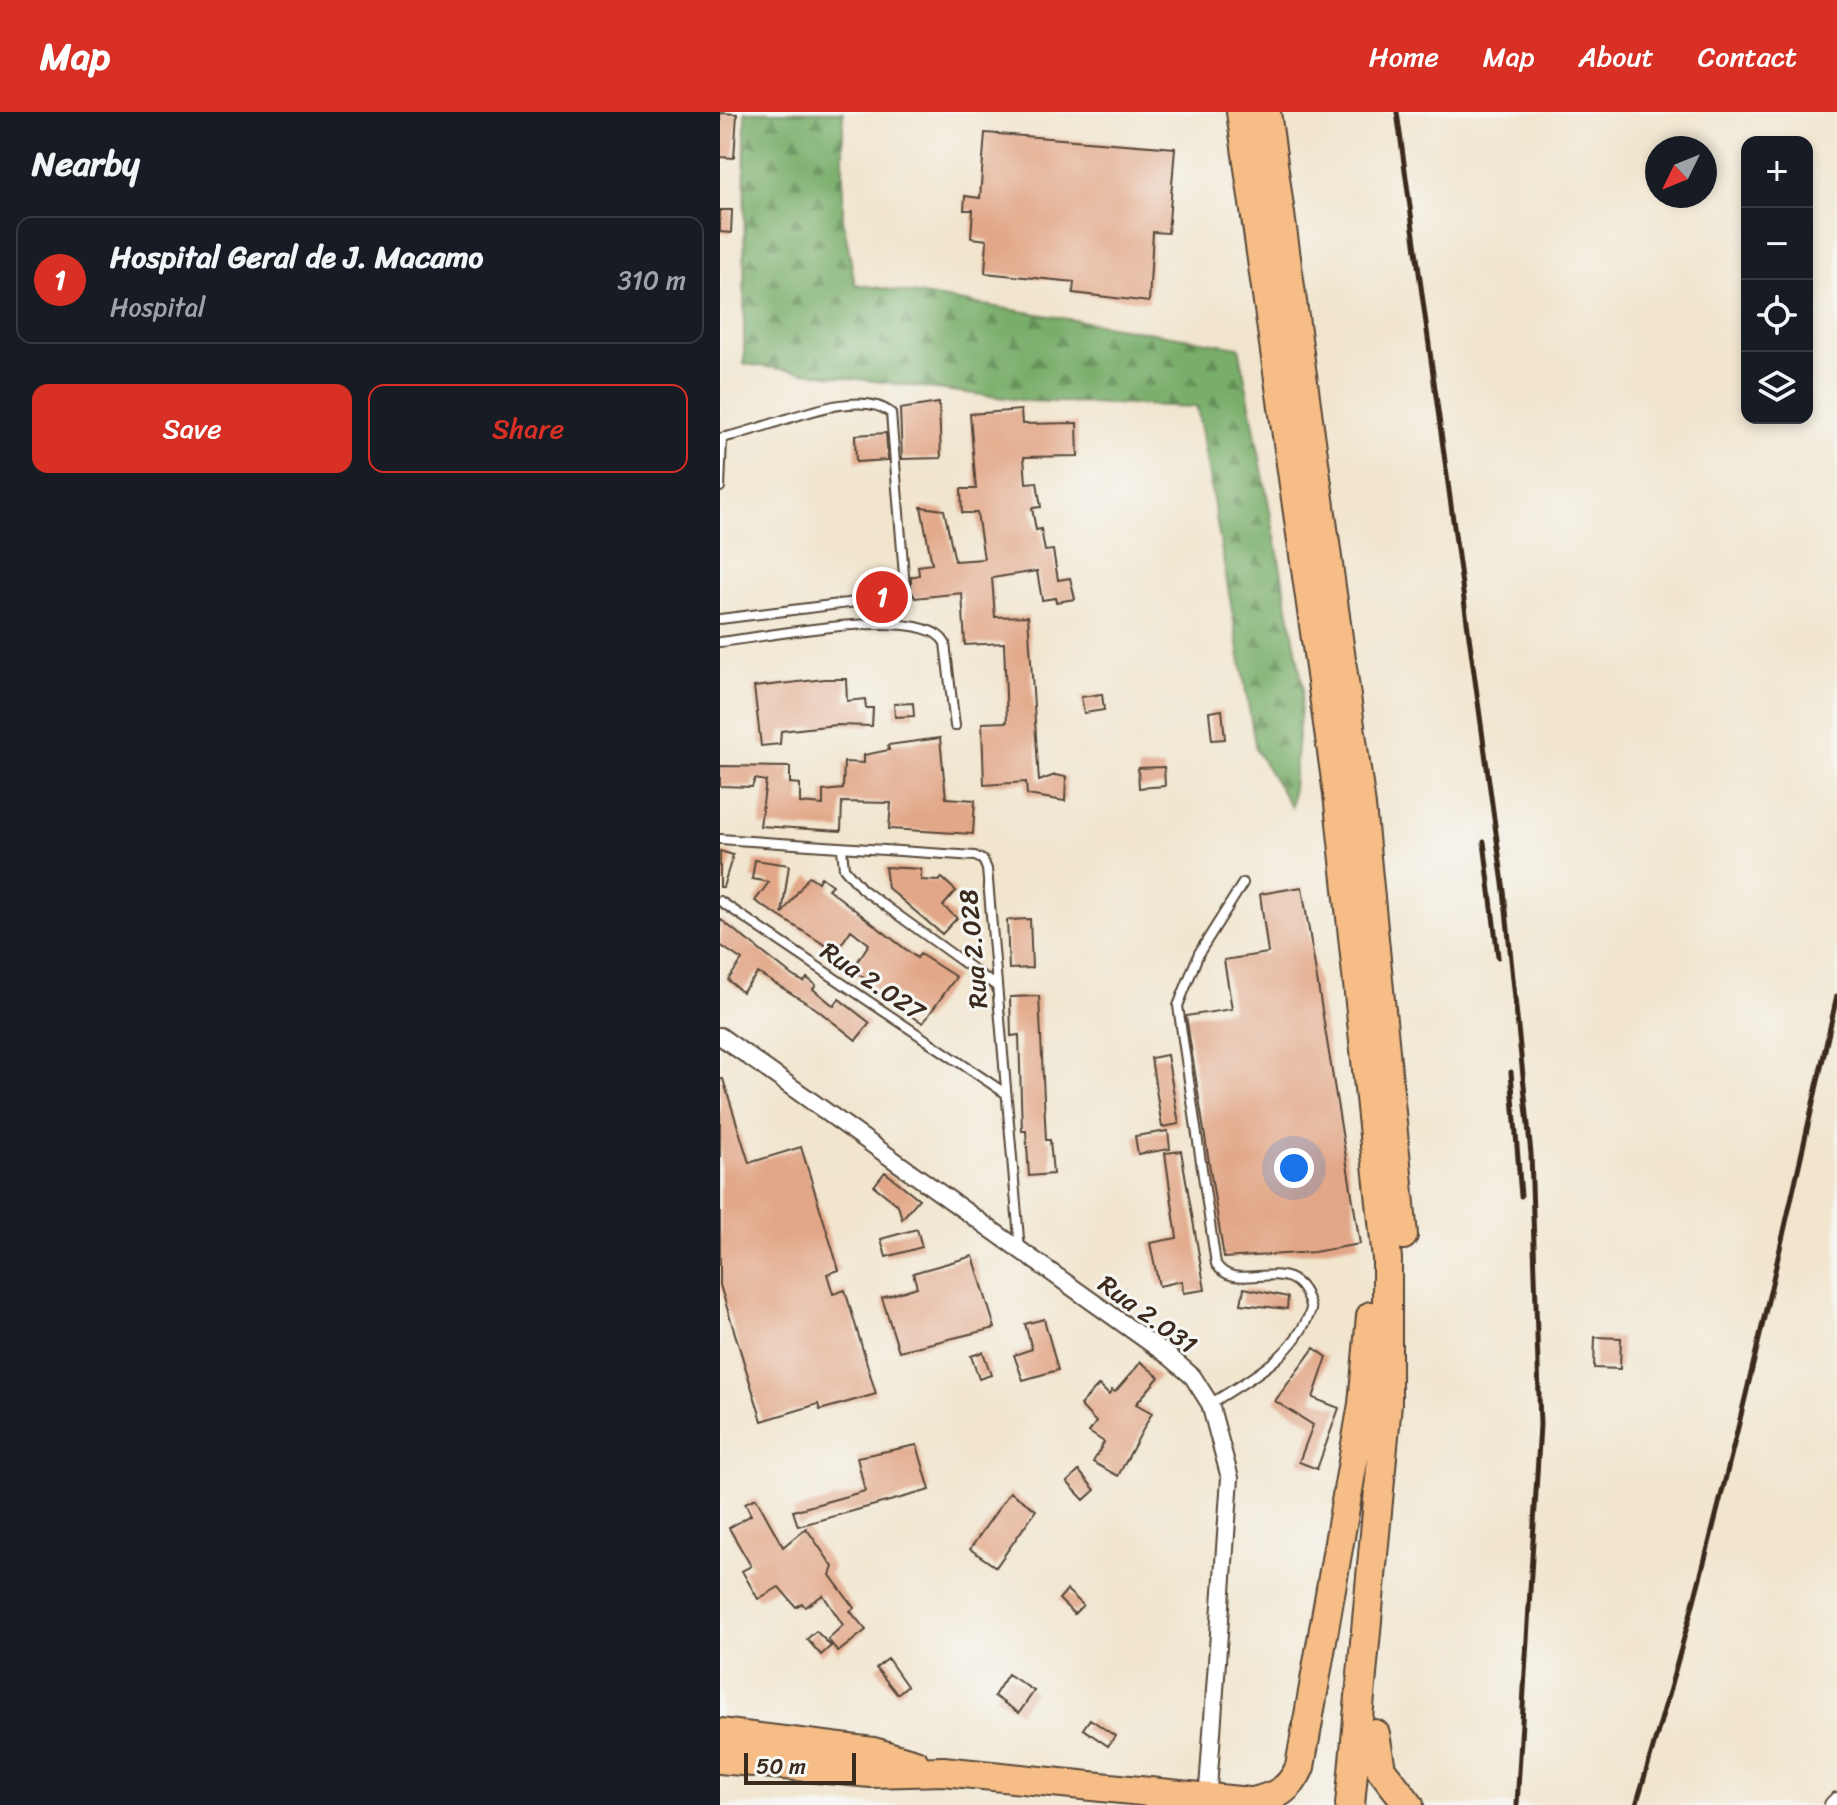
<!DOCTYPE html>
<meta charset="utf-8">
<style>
:root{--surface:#171b24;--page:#242831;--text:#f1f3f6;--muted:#9ea1a6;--line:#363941;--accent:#d93025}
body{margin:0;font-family:Sriracha,sans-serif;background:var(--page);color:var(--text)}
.controls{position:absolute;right:24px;top:24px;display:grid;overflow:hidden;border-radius:16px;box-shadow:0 4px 12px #0003}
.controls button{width:72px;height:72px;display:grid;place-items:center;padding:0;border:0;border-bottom:2px solid var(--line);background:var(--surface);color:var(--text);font:40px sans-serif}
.compass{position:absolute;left:925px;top:24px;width:72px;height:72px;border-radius:50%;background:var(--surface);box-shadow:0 4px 12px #0003;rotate:227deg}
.scale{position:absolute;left:24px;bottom:20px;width:112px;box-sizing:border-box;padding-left:8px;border:4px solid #3b2a1e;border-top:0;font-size:22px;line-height:28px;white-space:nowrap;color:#3b2a1e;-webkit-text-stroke:6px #f6f6f2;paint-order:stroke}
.you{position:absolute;left:574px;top:1056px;width:28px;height:28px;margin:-20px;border:6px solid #fff;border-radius:50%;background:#1a73e8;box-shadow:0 0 0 12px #1a73e833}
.badge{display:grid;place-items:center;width:52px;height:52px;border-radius:50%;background:var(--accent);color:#fff;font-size:26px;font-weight:700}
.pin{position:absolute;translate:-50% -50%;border:4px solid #fff;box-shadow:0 2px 8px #0006}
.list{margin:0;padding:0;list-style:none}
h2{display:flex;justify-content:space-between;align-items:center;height:104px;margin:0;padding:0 32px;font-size:34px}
h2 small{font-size:26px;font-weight:400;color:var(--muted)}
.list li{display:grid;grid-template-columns:52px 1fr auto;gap:24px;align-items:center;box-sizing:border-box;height:128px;margin:0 16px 16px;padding:0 16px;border:2px solid var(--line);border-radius:16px}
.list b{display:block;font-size:30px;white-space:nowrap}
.list p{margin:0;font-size:26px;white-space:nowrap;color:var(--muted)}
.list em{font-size:26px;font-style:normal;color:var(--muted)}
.actions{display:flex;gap:16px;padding:24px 32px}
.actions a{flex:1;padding:18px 0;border:2px solid var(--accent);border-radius:16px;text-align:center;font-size:28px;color:var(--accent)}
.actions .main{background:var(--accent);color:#fff}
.icon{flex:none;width:44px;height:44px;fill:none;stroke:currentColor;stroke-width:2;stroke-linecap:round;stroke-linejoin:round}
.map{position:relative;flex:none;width:1117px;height:1693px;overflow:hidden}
header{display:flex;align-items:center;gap:48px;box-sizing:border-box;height:112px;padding:0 40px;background:var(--accent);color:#fff}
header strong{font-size:38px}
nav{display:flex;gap:44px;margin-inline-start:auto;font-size:28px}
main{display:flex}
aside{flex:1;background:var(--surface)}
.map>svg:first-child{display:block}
.forest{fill:url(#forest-firs);stroke:#5a6c44;stroke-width:2}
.building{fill:#e2a788}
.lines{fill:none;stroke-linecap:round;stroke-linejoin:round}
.lane-casing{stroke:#564638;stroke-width:12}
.street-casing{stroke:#564638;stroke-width:20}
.highway-casing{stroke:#564638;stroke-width:32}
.lane{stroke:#fff;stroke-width:8}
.street{stroke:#fff;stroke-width:16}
.highway{stroke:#f6be86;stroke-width:28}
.rail{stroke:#3b2a1e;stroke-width:5}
.labels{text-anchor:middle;stroke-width:6;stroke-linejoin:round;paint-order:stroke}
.street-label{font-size:26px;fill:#3b2a1e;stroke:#f6f6f2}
</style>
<header>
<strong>Map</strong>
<nav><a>Home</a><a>Map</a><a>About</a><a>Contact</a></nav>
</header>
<main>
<aside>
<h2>Nearby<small></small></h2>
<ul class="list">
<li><span class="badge">1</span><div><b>Hospital Geral de J. Macamo</b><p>Hospital</p></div><em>310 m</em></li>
</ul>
<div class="actions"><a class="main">Save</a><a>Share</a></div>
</aside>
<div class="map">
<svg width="1117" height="1693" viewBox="0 0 1117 1693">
<defs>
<pattern id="forest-firs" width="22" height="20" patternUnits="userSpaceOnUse" patternTransform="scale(2)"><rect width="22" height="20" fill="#79ae6a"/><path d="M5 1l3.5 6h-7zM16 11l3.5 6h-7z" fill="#648e57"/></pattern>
</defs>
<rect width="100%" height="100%" fill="#f6f6f2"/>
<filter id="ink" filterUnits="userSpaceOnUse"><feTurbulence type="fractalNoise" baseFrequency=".0125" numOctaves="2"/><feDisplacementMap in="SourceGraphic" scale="16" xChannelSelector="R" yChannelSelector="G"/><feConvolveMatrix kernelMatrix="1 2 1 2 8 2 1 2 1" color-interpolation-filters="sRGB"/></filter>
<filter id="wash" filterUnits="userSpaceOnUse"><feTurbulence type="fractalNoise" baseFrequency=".006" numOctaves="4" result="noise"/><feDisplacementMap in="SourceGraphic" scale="32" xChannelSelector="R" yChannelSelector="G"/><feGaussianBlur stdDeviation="1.8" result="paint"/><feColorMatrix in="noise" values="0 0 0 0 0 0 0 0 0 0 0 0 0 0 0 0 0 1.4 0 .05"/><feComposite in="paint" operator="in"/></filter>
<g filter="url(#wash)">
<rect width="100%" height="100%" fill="#f1e5ce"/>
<path class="forest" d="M25,0H123V108L135,172L519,235L583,574L571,695L536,638L477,295L308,289L24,252Z"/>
<g id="blocks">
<path class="building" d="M0,1L17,2L14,46L0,45Z
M265,21L455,36L448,121L433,120L429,190L353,181L354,170L265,161L267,128L251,126L253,98H244L245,84L260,86Z
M0,98H12L11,121L0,120Z
M219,291L221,346L182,347L180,297Z
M301,298L302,312L357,311L358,344L304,345L306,371L317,370L321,395L312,396L316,418L321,417L325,439L333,438L338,468L350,466L355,487L336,490L335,486L322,488L317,459L272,466L275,505L308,504L319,669L335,663L346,665L345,689L307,683L306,670L264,673L262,611L287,610L284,531L245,533L242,481L195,486L191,478V465L199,463L198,454L212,452L201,395L224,398L235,449L264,447L257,401H242L241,377H256L250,302Z
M166,321L168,348L136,350L135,323Z
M105,567H126L127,589L145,587L146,596H153L152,614L116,613L61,619L60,632L41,634L34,575Z
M382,582L384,598L364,601L361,585Z
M193,591L194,604L175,605L174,592Z
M502,598L505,627L492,628L489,600Z
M220,626L226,686L255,688L253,722L169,717L171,691L122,690L121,719L40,714L46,669L35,667L32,675L0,674V654L70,655V671L80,672V691L103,693V679L123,677L124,650L144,651V643L169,638L168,633Z
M444,655L445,674L419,676L418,656Z
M0,739L13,743L3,775H0Z
M35,748L69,753L62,802L89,764L98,770L101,765L112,773L108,777L197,846L200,842L236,865L203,911L180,897L186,888L166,876L161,883L151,876L153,872L132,858L149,832L131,818L116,840L35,789L49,770L32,767Z
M165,755L201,757V768L219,769L222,766L236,779L223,794L237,806L222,822L168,776Z
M582,775L640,1132L594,1140L504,1146L466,904L512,897L504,848L548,841L540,782Z
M0,807L74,865L84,870L87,866L96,873L93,877L114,894L119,887L150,911L136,928L95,896L38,861L22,880L8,868L22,848L0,833Z
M310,807L312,856L289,857L287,808Z
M319,884L326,1028H330L333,1062L309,1064L306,1019H302L299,923L291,924L290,885Z
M447,943L459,1012L442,1015L431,946Z
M0,967H3L29,1051L81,1035L119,1158L107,1162L113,1182L125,1178L156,1282L100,1298L98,1292L42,1309L0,1173Z
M448,1019L450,1037L418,1042L415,1024Z
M461,1039L485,1178L463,1181L462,1169L439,1174L430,1131L457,1126L445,1041Z
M165,1060L199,1087L182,1107L178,1093L154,1074Z
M197,1117L202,1135L166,1145L161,1127Z
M253,1144L275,1216L179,1239L162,1186L197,1175L193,1161Z
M524,1176L568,1185L567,1197L521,1192Z
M324,1207L338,1258L303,1268L294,1243L312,1237L305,1212Z
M875,1225L901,1226L900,1257L874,1256Z
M594,1236L607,1245L593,1286L619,1296L597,1357L579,1350L593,1313L555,1289Z
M263,1240L271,1263L259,1267L251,1244Z
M421,1250L439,1265L416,1292L432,1301L398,1364L373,1350L384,1330L369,1320L376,1310L360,1293L379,1273L389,1283L392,1278L395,1280Z
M197,1333L210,1378L78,1414L73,1399L145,1379L137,1345Z
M359,1359L375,1378L364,1388L347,1370Z
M290,1380L316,1398L276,1455L250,1437Z
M36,1386L63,1435L86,1416L113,1455L110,1463L134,1496L130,1499L146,1518L118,1540L108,1527L123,1513L103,1483L85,1495L82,1491L76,1495L59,1475L38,1487L22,1459L31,1454L9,1416L31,1403L25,1391Z
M347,1478L363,1493L354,1502L339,1487Z
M96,1519L111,1534L101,1543L87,1527Z
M168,1547L187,1574L177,1582L156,1556Z
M288,1562L314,1579L299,1601L274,1584Z
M370,1607L395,1624L388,1634L363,1617Z"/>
</g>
</g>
<g filter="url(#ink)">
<use href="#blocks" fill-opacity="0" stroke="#564638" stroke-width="2"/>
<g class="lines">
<defs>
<path id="lane" d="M0,326C45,320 135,271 171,301L185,476L176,485L0,507
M0,375L2,326
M0,530C41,526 204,491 225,531L235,614
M0,727L255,744L263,748L267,757L300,1138
M122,737L124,756L142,777L276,874
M0,789L285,981
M490,1292C531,1266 573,1246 591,1198C577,1132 518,1187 496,1152L458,894L479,841L523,771"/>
<path id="street" d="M0,924L450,1245L473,1265L490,1292L510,1366L487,1691
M1113,1693L1117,1689"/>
<path id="highway" d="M521,0L618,682L667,1147V1291L630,1693
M546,0L641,694L683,1123
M0,1621L153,1640L195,1652
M655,1622L661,1657L689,1693
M0,1647L151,1661L223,1659L549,1692
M533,1690C557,1684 570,1678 580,1655L643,1292L651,1204"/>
</defs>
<use href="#lane" class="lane-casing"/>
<use href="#street" class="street-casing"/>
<use href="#highway" class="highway-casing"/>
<use href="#lane" class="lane"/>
<use href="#street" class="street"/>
<use href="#highway" class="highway"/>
<path class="rail" d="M677,0L784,779L811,1042L820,1313L797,1693
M764,730L778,845
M791,960L801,1084
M916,1693C997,1427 1056,1156 1117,884"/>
</g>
</g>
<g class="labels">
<g class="street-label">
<text transform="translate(253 837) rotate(-95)" y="9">Rua 2.028</text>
<text transform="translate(153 869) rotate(34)" y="9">Rua 2.027</text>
<text transform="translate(428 1202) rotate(36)" y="9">Rua 2.031</text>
</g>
</g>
</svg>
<div class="controls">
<button>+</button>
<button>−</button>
<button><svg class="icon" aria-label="locate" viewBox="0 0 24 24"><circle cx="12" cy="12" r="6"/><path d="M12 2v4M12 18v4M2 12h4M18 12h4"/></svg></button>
<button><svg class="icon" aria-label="layers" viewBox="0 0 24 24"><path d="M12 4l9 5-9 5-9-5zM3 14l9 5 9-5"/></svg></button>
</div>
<svg class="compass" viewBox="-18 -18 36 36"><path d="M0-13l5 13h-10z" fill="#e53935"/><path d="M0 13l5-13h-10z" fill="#9ea1a6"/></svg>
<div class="scale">50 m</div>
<div class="you"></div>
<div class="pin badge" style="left:162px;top:485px">1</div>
</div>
</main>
